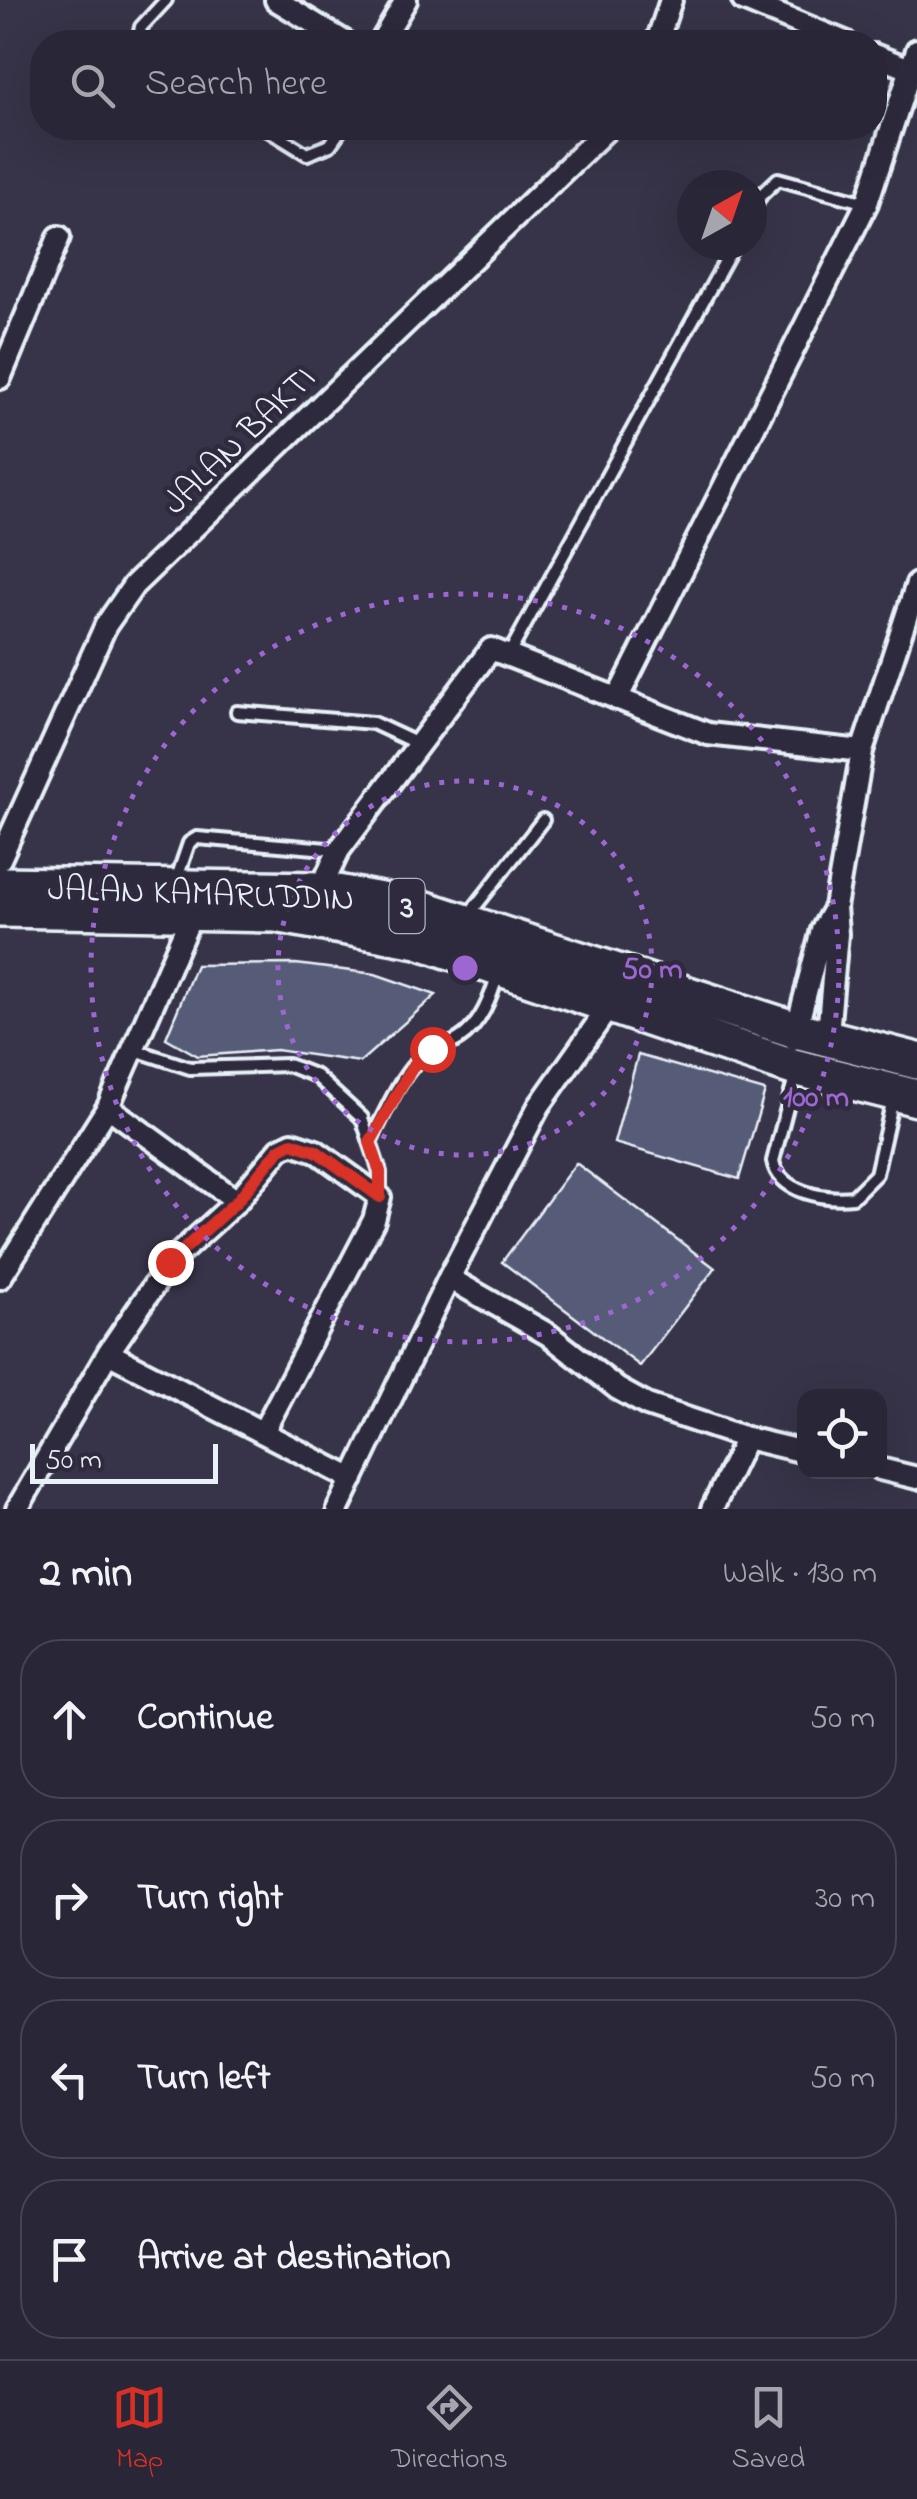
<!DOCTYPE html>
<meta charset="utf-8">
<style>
:root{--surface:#292737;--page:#353342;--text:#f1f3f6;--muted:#a5a5ad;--line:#454452;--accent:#d93025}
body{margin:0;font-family:"Indie Flower",sans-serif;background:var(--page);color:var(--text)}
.controls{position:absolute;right:30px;bottom:30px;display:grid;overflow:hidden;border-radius:20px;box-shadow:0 10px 40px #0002}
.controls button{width:90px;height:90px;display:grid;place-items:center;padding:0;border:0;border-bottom:2px solid var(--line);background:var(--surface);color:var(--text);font:50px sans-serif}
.compass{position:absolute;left:677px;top:170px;width:90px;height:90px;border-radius:50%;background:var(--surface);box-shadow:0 10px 40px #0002;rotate:40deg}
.scale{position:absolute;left:30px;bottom:25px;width:188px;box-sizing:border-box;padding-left:10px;border:5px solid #e8f1f8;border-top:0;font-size:28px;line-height:35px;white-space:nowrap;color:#e8f1f8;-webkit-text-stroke:8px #2f2a3d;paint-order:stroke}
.stop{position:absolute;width:30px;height:30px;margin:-22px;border:8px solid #d93025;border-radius:50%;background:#fff}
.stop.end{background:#d93025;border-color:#fff;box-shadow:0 2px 10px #0008}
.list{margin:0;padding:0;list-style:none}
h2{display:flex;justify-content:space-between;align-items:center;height:130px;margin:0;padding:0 40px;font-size:42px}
h2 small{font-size:32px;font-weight:400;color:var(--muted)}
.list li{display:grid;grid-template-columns:65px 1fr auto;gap:30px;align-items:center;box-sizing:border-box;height:160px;margin:0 20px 20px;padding:0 20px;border:2px solid var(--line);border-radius:40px}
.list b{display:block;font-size:38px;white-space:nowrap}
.list em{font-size:32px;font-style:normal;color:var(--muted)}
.icon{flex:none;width:55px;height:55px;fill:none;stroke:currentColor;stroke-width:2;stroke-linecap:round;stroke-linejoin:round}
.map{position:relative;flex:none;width:917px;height:1509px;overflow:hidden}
.search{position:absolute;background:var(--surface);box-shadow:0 10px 40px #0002;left:30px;right:30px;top:30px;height:110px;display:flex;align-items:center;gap:25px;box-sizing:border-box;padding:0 35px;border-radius:40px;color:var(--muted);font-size:38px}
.sheet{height:850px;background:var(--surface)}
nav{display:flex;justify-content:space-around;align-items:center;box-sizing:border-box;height:140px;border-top:2px solid var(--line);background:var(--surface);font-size:28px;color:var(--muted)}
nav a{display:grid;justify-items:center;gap:5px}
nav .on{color:var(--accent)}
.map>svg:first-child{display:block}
.building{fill:#565c77;stroke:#e8f1f8;stroke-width:2.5}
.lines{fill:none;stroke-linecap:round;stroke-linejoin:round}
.lane-casing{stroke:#e8f1f8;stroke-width:18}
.street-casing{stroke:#e8f1f8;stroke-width:28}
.highway-casing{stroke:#e8f1f8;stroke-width:42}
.lane{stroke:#2f2a3d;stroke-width:10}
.street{stroke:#2f2a3d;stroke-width:20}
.highway{stroke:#2f2a3d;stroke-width:35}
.route{stroke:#d93025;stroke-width:12}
.ring{fill:none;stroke:#9c67d0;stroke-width:5;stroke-dasharray:5 10}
.labels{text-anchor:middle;stroke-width:9;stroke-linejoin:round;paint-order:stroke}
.shield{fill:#2f2a3d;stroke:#b0b5c0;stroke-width:2.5}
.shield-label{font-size:32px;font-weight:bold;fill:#e8f1f8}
.street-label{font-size:35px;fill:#e8f1f8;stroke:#2f2a3d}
.centre{fill:#9c67d0;stroke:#2f2a3d;stroke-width:5}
.ring-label{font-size:30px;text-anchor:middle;font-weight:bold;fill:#9c67d0;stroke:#2f2a3d;stroke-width:9;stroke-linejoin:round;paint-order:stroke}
</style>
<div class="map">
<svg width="917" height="1509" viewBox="0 0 917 1509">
<rect width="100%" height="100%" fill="#373449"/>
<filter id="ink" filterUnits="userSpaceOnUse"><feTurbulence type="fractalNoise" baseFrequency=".01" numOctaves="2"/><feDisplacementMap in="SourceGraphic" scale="20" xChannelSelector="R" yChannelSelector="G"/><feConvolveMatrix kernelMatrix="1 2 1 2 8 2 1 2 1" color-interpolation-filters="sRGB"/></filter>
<g filter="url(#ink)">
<path class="building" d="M296,964L375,974L436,995L360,1062L276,1050L198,1056L166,1038L196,965Z
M638,1055L765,1091L739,1179L614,1143Z
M576,1163L715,1268L640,1366L502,1262Z"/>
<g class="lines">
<defs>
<path id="lane" d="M138,42L141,27L166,0
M265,128L307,154L330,145L342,128
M752,212L761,195L778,179L866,203
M508,656L734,245
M237,712L373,723L418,744
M176,881L189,843L197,838L339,850
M467,917L543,820
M135,1050L190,1068L288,1065L316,1076L362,1118L380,1172V1196
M796,1073L773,1161C779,1193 825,1200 853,1197L876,1174L893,1099
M370,1142C383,1117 395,1088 412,1067C426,1051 443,1049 459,1039C481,1025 491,997 498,973"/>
<path id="street" d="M276,0L345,42
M743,0L845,42
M381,42L406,0
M657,42L671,0
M874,55L910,69
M0,378L59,237
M617,699L867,203L917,50
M0,859L106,625L134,585L608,128
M320,890L339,850L491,649L708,734L862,751
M193,912L108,1107L237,1201
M794,1039L822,930L834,909
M827,1045L837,934L835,907L862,751L917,584
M0,1278L108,1107
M449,1278L549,1335L618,1389L647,1405L746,1438L804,1452
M108,1353L353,1479
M880,1469L917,1478
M17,1509L108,1353L170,1262L237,1201L280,1149L292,1143L316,1151L380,1197L374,1220L263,1432
M338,1509L449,1278L539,1106L609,1007
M712,1509L746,1438"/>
<path id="highway" d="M0,885L320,890L420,908L796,1030L917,1061
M0,909L276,914L418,940L790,1066L917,1098"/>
</defs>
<use href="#lane" class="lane-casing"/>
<use href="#street" class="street-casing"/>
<use href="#highway" class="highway-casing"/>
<use href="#lane" class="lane"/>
<use href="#street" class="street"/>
<use href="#highway" class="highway"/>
</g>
</g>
<g class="lines" filter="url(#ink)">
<path class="route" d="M170,1262L237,1201L280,1149L292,1143L316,1151L380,1197V1172L370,1142L413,1066L432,1049"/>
</g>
<g class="ring">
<circle cx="465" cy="968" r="187"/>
<circle cx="465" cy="968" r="374"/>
</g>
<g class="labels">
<rect class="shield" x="389.5" y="879" width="35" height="54" rx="8"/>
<g class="shield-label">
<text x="407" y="917">3</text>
</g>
<g class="street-label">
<text transform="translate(238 439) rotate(-44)" y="12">JALAN BAKTI</text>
<text transform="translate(201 892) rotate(2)" y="12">JALAN KAMARUDDIN</text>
</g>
</g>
<circle cx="465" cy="968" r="15" class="centre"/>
<g class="ring-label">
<text x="652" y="978">50 m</text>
<text x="816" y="1106">100 m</text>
</g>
</svg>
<div class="controls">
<button><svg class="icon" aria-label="locate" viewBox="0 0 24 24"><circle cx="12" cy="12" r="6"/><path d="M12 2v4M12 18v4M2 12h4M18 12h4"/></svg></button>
</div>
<svg class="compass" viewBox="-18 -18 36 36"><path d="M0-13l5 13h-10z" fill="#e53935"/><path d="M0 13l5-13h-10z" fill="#a5a5ad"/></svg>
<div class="scale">50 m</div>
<div class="stop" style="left:432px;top:1049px"></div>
<div class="stop end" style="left:170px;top:1262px"></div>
<div class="search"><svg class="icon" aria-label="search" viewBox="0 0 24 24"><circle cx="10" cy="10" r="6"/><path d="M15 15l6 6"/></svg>Search here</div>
</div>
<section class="sheet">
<h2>2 min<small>Walk · 130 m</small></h2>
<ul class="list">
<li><svg class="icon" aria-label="ahead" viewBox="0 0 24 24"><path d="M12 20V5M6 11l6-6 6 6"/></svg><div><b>Continue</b></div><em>50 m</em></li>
<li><svg class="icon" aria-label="right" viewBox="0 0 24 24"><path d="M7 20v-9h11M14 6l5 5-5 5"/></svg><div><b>Turn right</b></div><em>30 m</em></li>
<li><svg class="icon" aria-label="left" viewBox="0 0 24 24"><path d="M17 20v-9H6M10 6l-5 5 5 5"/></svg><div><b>Turn left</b></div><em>50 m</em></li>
<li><svg class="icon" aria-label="arrive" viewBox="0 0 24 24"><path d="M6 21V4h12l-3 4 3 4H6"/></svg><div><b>Arrive at destination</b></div></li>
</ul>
</section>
<nav>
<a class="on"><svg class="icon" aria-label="map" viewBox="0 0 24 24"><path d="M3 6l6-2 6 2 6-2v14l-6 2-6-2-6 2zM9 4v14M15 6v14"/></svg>Map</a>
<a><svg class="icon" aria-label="directions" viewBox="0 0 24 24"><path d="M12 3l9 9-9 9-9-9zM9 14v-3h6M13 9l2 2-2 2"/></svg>Directions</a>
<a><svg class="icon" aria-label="saved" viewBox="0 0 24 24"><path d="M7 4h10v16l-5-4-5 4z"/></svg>Saved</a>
</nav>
